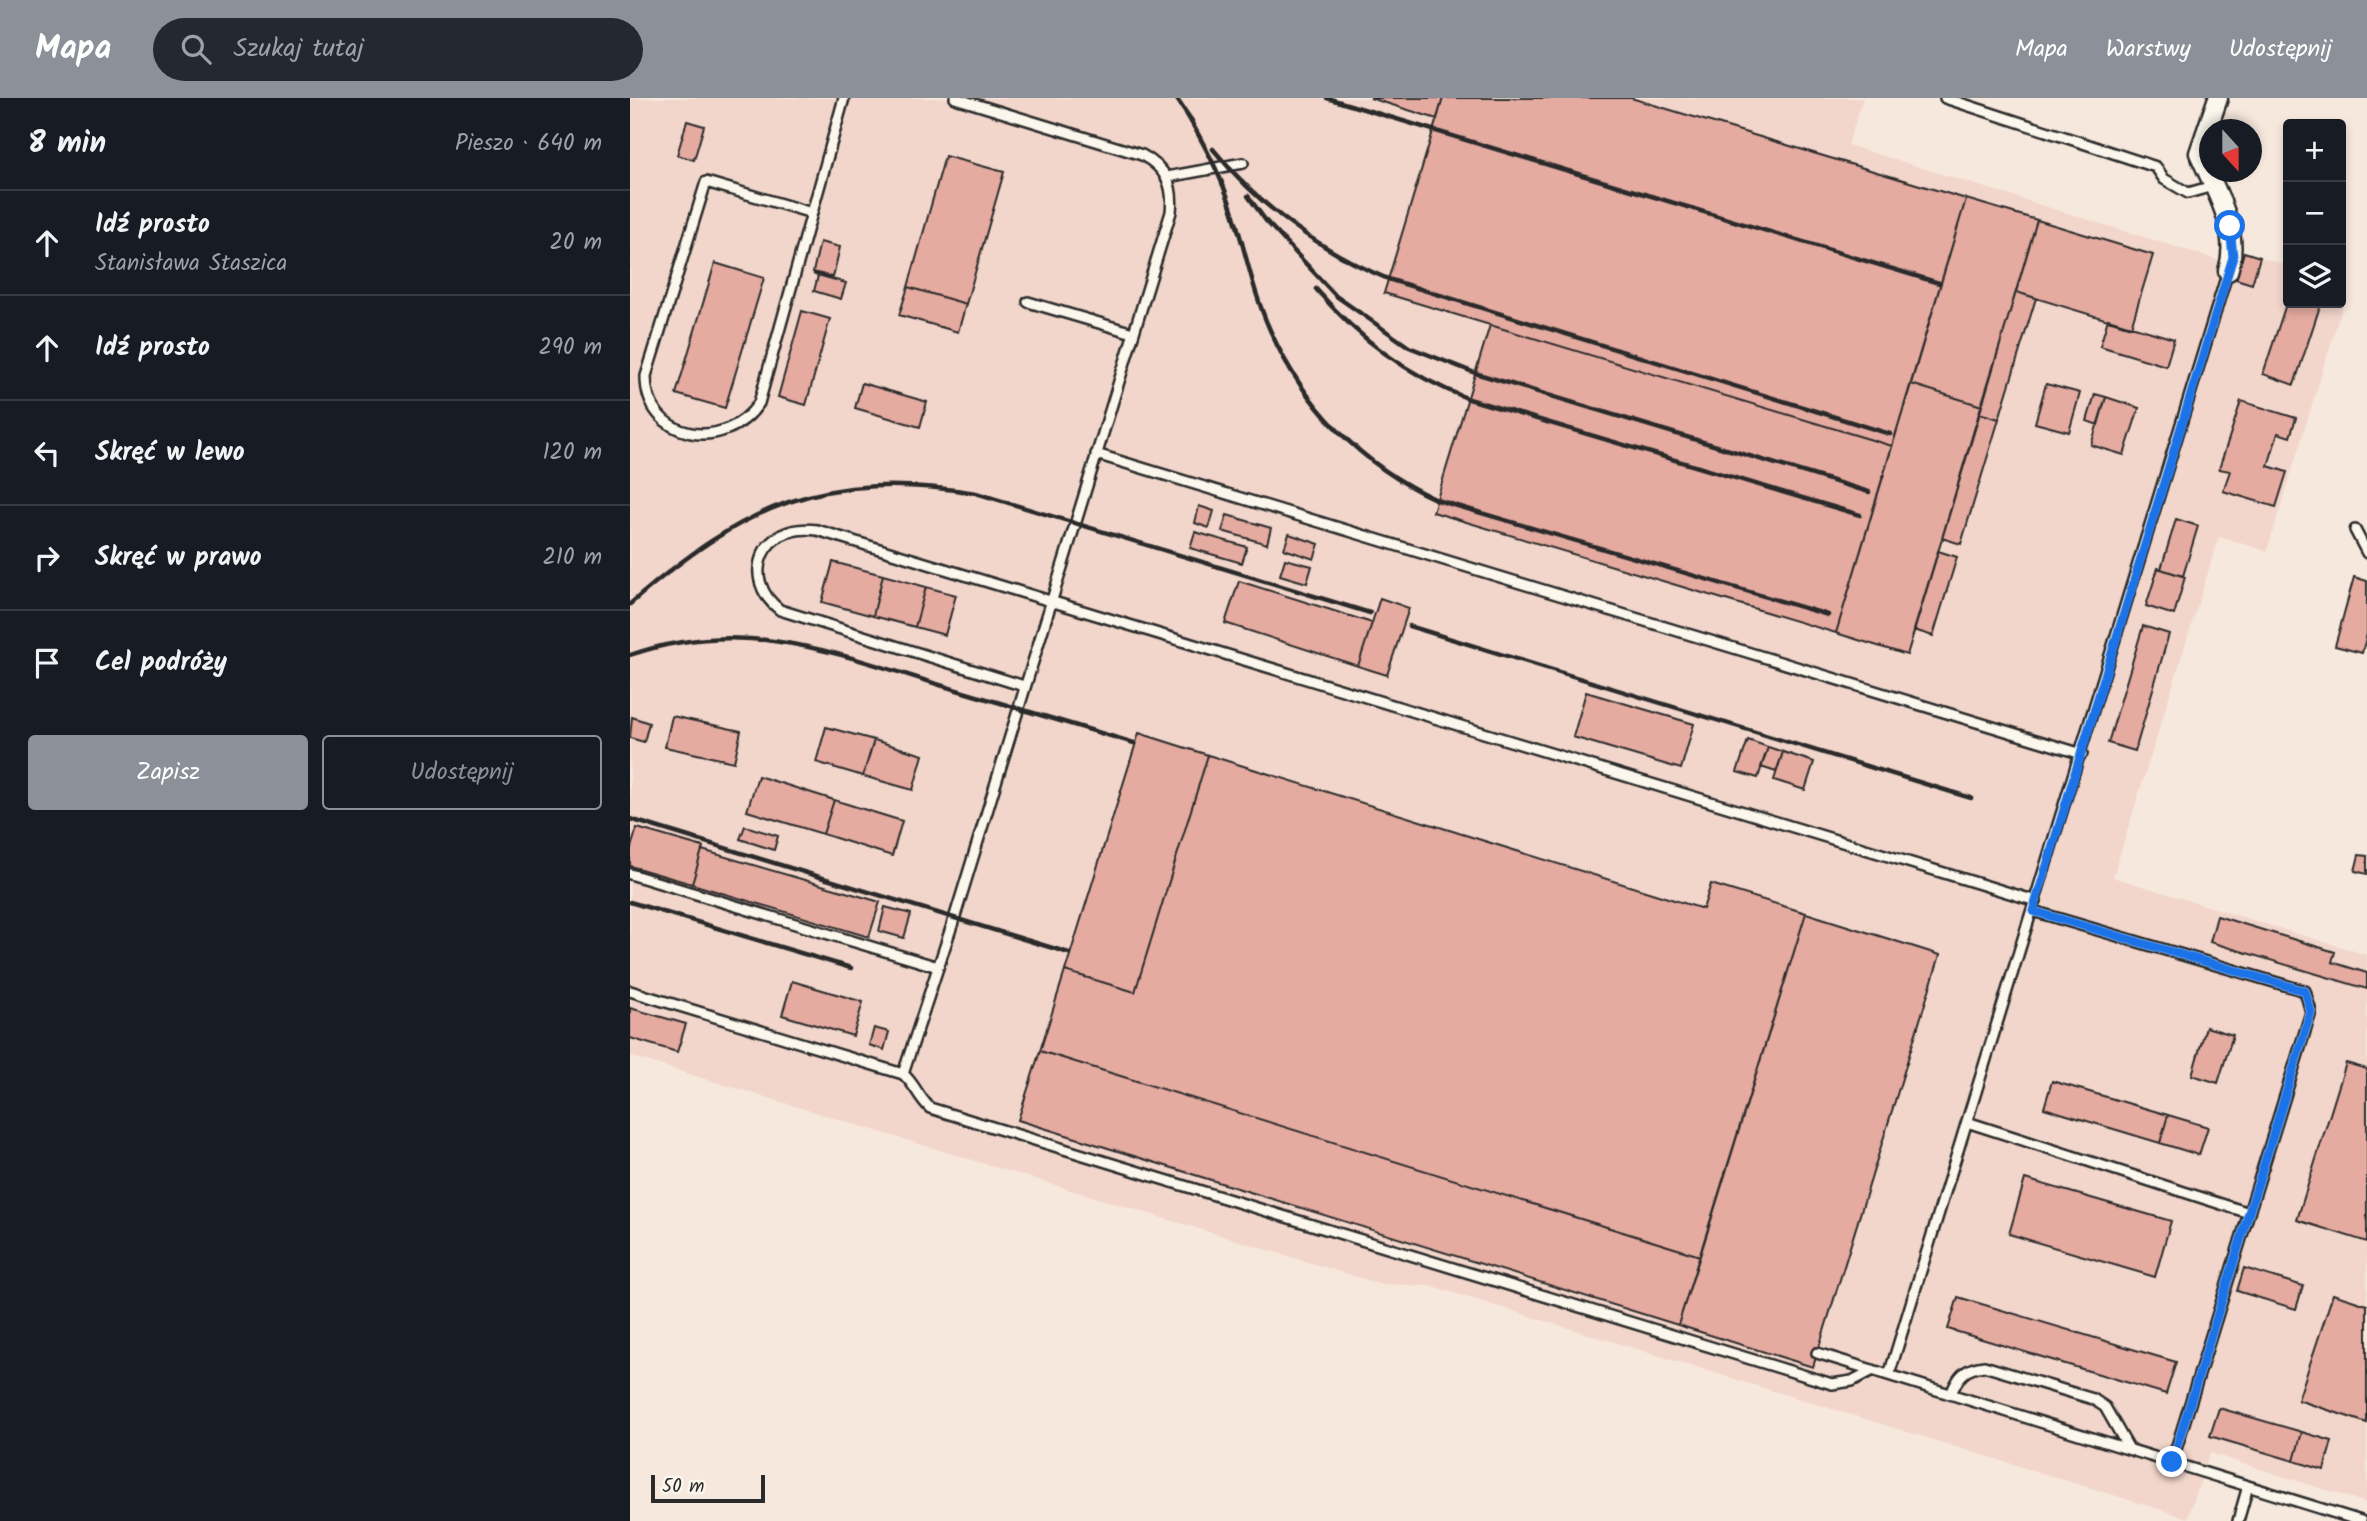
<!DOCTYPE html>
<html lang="pl">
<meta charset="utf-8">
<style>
:root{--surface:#171b24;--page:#242831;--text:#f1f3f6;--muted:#9ea1a6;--line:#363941;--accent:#8c9099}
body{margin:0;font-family:Kalam,sans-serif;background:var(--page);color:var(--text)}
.controls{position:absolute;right:21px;top:21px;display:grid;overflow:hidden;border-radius:7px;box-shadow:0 4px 10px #0003}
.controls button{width:63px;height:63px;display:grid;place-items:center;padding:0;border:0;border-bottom:2px solid var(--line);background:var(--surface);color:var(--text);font:35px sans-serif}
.compass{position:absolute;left:1569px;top:21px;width:63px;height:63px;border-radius:50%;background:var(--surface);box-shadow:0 4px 10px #0003;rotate:159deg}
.scale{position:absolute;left:21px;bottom:18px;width:114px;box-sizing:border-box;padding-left:7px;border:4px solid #2b2b2b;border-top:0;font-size:19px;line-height:24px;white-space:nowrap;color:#2b2b2b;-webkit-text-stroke:5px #fbf7ec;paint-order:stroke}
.stop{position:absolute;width:21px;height:21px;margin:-16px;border:5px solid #1a73e8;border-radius:50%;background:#fff}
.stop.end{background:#1a73e8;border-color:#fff;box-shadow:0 2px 7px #0008}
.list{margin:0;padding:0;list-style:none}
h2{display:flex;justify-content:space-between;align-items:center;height:91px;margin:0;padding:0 28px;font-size:30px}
h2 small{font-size:23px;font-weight:400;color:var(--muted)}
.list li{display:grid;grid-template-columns:46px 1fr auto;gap:21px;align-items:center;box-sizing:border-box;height:105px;padding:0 28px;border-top:2px solid var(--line)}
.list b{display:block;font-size:26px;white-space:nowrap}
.list p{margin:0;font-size:23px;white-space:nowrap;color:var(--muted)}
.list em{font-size:23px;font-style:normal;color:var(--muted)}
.actions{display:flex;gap:14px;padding:21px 28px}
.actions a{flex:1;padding:16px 0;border:2px solid var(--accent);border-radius:7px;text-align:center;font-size:24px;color:var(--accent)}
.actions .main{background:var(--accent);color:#fff}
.icon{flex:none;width:38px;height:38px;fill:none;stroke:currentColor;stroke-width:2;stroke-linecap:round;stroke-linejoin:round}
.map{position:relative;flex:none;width:1737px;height:1423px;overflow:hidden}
header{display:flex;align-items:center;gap:42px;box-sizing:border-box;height:98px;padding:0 35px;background:var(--accent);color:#fff}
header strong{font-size:33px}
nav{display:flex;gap:38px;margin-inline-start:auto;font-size:24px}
.search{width:490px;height:63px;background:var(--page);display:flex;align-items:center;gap:18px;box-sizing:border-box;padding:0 24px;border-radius:38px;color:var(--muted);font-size:26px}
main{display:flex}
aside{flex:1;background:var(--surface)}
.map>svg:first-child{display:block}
.built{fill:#f2d6cb}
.building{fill:#e5aba1;stroke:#2b2b2b;stroke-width:2}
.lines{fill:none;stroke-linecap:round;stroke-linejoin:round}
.lane-casing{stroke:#2b2b2b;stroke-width:14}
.street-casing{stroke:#2b2b2b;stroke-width:23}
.lane{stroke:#fbf7ec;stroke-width:9}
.street{stroke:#fbf7ec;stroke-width:18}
.rail{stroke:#2b2b2b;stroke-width:4.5}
.route{stroke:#1a73e8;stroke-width:9}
</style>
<header>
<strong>Mapa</strong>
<div class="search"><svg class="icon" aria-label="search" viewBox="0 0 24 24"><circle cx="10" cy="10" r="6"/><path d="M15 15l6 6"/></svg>Szukaj tutaj</div>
<nav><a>Mapa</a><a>Warstwy</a><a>Udostępnij</a></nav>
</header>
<main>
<aside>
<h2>8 min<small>Pieszo · 640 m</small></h2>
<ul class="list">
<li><svg class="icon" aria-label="ahead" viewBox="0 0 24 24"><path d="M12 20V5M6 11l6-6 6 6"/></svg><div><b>Idź prosto</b><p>Stanisława Staszica</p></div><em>20 m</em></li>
<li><svg class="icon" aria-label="ahead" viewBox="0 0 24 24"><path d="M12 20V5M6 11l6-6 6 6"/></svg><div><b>Idź prosto</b></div><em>290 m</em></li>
<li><svg class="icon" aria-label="left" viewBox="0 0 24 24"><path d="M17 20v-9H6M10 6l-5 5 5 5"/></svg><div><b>Skręć w lewo</b></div><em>120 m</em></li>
<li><svg class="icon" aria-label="right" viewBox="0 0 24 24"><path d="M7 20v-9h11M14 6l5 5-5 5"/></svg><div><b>Skręć w prawo</b></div><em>210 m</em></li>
<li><svg class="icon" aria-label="arrive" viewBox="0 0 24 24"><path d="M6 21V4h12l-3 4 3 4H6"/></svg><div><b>Cel podróży</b></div></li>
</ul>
<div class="actions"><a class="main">Zapisz</a><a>Udostępnij</a></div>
</aside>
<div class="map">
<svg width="1737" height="1423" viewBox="0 0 1737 1423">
<rect width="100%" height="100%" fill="#f7e8dd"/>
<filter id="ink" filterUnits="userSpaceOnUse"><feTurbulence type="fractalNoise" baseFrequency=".0143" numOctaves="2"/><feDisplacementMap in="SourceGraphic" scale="14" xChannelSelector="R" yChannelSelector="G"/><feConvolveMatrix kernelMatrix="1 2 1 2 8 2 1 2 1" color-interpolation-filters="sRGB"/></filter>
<g filter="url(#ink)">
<path class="built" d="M0,0H1233L1218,47L1588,162L1586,170L1598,173L1608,175L1614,154L1658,168V205H1711V184L1719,187L1637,453L1589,439L1483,779L1737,857V1405L1580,1355L1558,1420L801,1188L750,1186L0,958Z"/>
<path class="building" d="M740,0H813L807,21Z
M813,0H1001L1336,101L1262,348L754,195Z
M57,23L74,28L64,62L47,57Z
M315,58L374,74L336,206L278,189Z
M1336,101L1407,122L1352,308L1281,286Z
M1407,122L1523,157L1501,229L1386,194Z
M190,144L210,149L203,179L183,174Z
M1614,154L1630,159L1622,186L1606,181Z
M85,165L134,180L95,310L46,296Z
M183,176H184L216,185L211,201L184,193L188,178Z
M278,189L336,206L328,234L269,217Z
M1386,194L1406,200L1369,321L1349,315Z
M1658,200V205H1691L1664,287L1633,276Z
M172,213L200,221L176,307L148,299Z
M1478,221L1544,241L1536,268L1470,248Z
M860,227L1262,348L1206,535L803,414Z
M232,285L297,304L290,329L225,310Z
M1281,286L1352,308L1277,557L1206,535Z
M1416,286L1450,295L1439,334L1405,325Z
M1465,296L1476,299L1468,327L1457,323Z
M1476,299L1509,310L1494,357L1461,347Z
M1611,303L1666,320L1660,339L1648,335L1638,368L1657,374L1646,409L1593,393L1600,373L1589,371Z
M1349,315L1369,321L1331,446L1312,440Z
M569,408L584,413L579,430L565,425Z
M597,417L641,430L637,446L592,433Z
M1546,421L1568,428L1553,478L1531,471Z
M565,434L617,449L612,465L560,450Z
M659,436L689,446L684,461L654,451Z
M1308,453L1327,459L1303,538L1284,532Z
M655,461L682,468L677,485L650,477Z
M203,464L253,477L243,518L192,504Z
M1528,470L1555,479L1544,517L1516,508Z
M253,477L296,489L285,529L243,518Z
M1724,479L1737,483V536L1732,555L1705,548Z
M609,483L742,525L728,568L595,525Z
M296,489L326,497L315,537L285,529Z
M750,500L779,510L757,577L728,568Z
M1513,528L1539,536L1505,653L1478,645Z
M956,594L1064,626L1051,671L943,639Z
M42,618L111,633L104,664L35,649Z
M2,619L19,625L14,644L0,640Z
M196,629L244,642L233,678L186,664Z
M509,635L578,657L505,894L435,873Z
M244,642L293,657L283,692L233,678Z
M1118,642L1138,649L1128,680L1107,674Z
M1138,649L1153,654L1146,674L1131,669Z
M1153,654L1184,664L1175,692L1144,682Z
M578,657L1073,811L1081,786L1176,815L1070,1158L410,953L435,873L505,894Z
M128,678L204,702L193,736L117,713Z
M204,702L272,723L262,758L193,736Z
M115,728L148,738L144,752L110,741Z
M7,730L73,749L62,786L0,768V753Z
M72,752L250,804L239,839L62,786Z
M1729,757L1737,758V776L1725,773Z
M255,809L281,816L274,840L249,833Z
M1176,815L1310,857L1183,1269L1048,1227Z
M1587,818L1705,854L1702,864L1737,875V891L1580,844Z
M162,883L233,904L223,938L152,917Z
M0,910L56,926L47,954L0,940Z
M1576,929L1603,937L1588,985L1562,977Z
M244,930L259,934L254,952L239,947Z
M410,953L1070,1158L1048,1227L388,1022Z
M1716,965L1737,971V1144L1667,1122Z
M1422,983L1538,1017L1530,1045L1414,1010Z
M1538,1017L1578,1029L1569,1057L1530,1045Z
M1395,1081L1541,1123L1525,1179L1379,1136Z
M1614,1170L1673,1188L1666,1211L1607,1193Z
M1703,1196L1737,1207V1325L1668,1302Z
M1328,1199L1546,1264L1536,1296L1318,1231Z
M1589,1310L1672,1334L1664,1363L1580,1338Z
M1672,1334L1702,1343L1694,1372L1664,1363Z"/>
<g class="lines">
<defs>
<path id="lane" d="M1315,0L1526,69L1534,81L1558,95L1583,88
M537,79L613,65
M182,115L76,84L16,278C15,342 95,356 129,305L214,0
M398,204L503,235
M466,356L1452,656
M1725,432L1737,455
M394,588L150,512C109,481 131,424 187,432L1406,803
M0,776L308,869
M1403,813L1675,893L1681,914L1542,1364
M0,893L273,976C285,986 288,999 300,1010L1202,1286L1222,1283L1243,1272
M273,976L325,818L541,114C544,87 536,70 512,57L325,0
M1337,1024L1619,1115
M1187,1255L1731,1423
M1259,1277L1598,173
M1321,1296C1328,1279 1334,1270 1354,1268L1463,1301L1475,1309L1499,1351
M1608,1423L1618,1388"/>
<path id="street" d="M1588,0L1569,55C1585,92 1611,132 1598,173"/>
</defs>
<use href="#lane" class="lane-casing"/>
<use href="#street" class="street-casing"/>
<use href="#lane" class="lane"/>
<use href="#street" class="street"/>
<path class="rail" d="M546,0L562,23
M697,0L1309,185
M556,15C572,42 587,70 598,100C614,143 621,190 640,232C673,307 732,368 807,402L1198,517
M583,51C630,109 689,152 758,181L1260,336
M618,98L636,123L706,198L779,249L845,275L1239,394
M686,191C729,241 777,277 839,301L1230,417
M0,506C115,406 193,371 346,395L740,515
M779,528L1341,700
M0,557C112,518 203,554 310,587C375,606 439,626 504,645
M0,721L439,855
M0,804L221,870"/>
</g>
</g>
<g class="lines" filter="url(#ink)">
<path class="route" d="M1542,1364L1681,914L1675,893L1403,813L1603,159L1600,128"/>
</g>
</svg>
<div class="controls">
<button>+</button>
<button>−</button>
<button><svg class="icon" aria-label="layers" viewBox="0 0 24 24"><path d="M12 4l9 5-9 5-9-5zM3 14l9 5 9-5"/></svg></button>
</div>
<svg class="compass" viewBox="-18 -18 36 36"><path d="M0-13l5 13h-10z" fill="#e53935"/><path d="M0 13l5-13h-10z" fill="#9ea1a6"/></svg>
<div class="scale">50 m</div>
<div class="stop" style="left:1600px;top:128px"></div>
<div class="stop end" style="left:1542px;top:1364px"></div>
</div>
</main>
